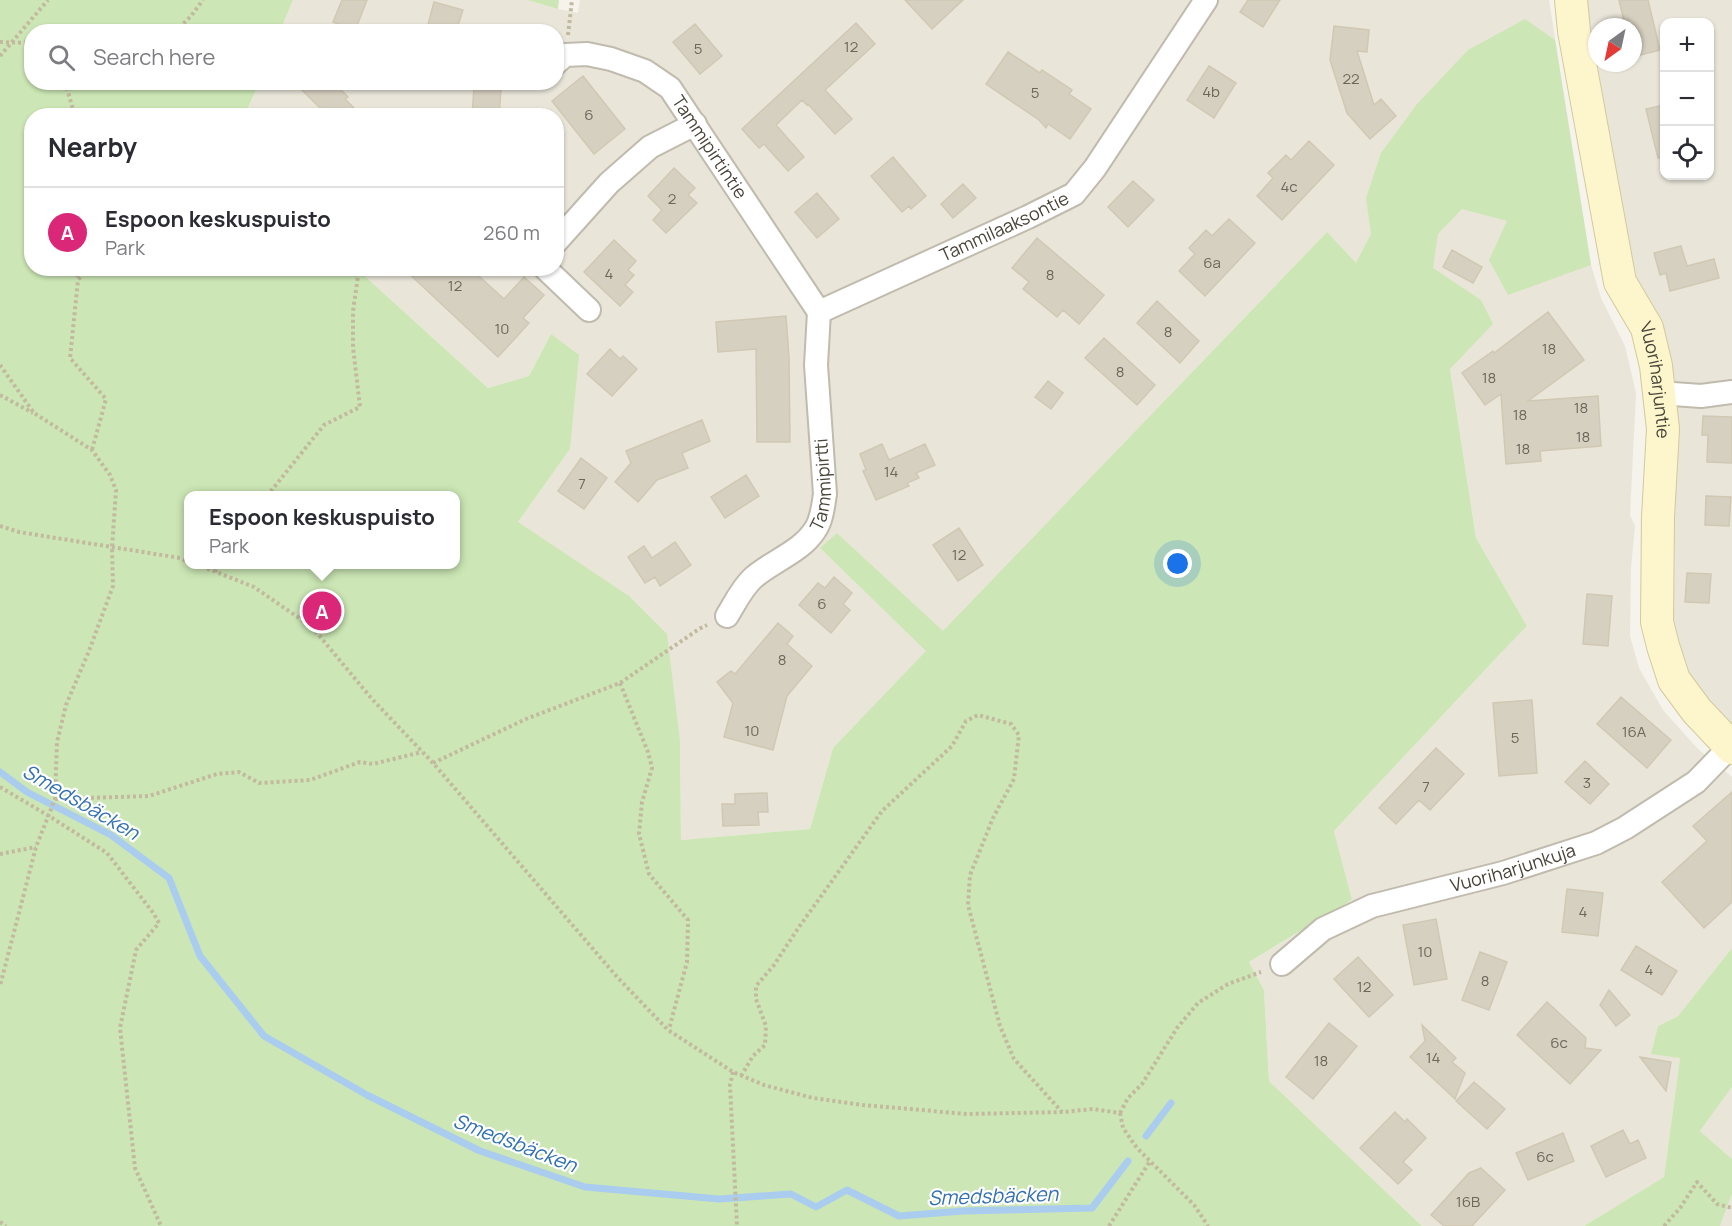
<!DOCTYPE html>
<meta charset="utf-8">
<style>
:root{--surface:#fff;--page:#f2f2f3;--text:#2b2b33;--muted:#7c7c81;--line:#e1e1e2;--accent:#db2777}
body{margin:0;font-family:Manrope,sans-serif;background:var(--page);color:var(--text)}
.controls{position:absolute;right:18px;top:18px;display:grid;overflow:hidden;border-radius:12px;box-shadow:0 2px 4px #0004}
.controls button{width:54px;height:54px;display:grid;place-items:center;padding:0;border:0;border-bottom:2px solid var(--line);background:var(--surface);color:var(--text);font:30px sans-serif}
.compass{position:absolute;left:1588px;top:18px;width:54px;height:54px;border-radius:50%;background:var(--surface);box-shadow:0 2px 4px #0004;rotate:213deg}
.you{position:absolute;left:1178px;top:564px;width:21px;height:21px;margin:-15px;border:4px solid #fff;border-radius:50%;background:#1a73e8;box-shadow:0 0 0 9px #1a73e833}
.badge{display:grid;place-items:center;width:39px;height:39px;border-radius:50%;background:var(--accent);color:#fff;font-size:20px;font-weight:700}
.pin{position:absolute;translate:-50% -50%;border:3px solid #fff;box-shadow:0 2px 6px #0006}
.popup{position:absolute;left:184px;top:491px;width:276px;height:78px;box-sizing:border-box;display:grid;place-content:center;border-radius:12px;background:var(--surface);filter:drop-shadow(0 2px 4px #0005);font-size:20px;white-space:nowrap;color:var(--muted)}
.popup b{font-size:22px;color:var(--text)}
.popup::after{content:'';position:absolute;left:50%;top:100%;margin-left:-12px;border:12px solid transparent;border-top-color:var(--surface)}
.list{margin:0;padding:0;list-style:none}
h2{display:flex;justify-content:space-between;align-items:center;height:78px;margin:0;padding:0 24px;font-size:26px}
h2 small{font-size:20px;font-weight:400;color:var(--muted)}
.list li{display:grid;grid-template-columns:39px 1fr auto;gap:18px;align-items:center;box-sizing:border-box;height:90px;padding:0 24px;border-top:2px solid var(--line)}
.list b{display:block;font-size:22px;white-space:nowrap}
.list p{margin:0;font-size:20px;white-space:nowrap;color:var(--muted)}
.list em{font-size:20px;font-style:normal;color:var(--muted)}
.icon{flex:none;width:33px;height:33px;fill:none;stroke:currentColor;stroke-width:2;stroke-linecap:round;stroke-linejoin:round}
.map{position:relative;flex:none;width:1732px;height:1226px;overflow:hidden}
.search{position:absolute;background:var(--surface);box-shadow:0 2px 4px #0004;left:24px;top:24px;width:540px;height:66px;display:flex;align-items:center;gap:15px;box-sizing:border-box;padding:0 21px;border-radius:24px;color:var(--muted);font-size:22px}
.panel{position:absolute;background:var(--surface);box-shadow:0 2px 4px #0004;left:24px;top:108px;width:540px;height:168px;border-radius:24px}
.map>svg:first-child{display:block}
.residential{fill:#e9e5d9;fill-rule:evenodd}
.green{fill:#cce7b5;fill-rule:evenodd}
.lines{fill:none;stroke-linecap:round;stroke-linejoin:round}
.stream{stroke:#aaccef;stroke-width:7}
.building{fill:#d6d0c0;stroke:#d1c8b4;stroke-width:1.5}
.street-casing{stroke:#c0bbad;stroke-width:26}
.secondary-casing{stroke:#d3c99b;stroke-width:34}
.path{stroke:#c2b99f;stroke-width:4;stroke-dasharray:3 3;stroke-linecap:butt}
.street{stroke:#fff;stroke-width:22}
.secondary{stroke:#fdf6cc;stroke-width:32}
.labels{text-anchor:middle;stroke-width:4.5;stroke-linejoin:round;paint-order:stroke}
.number-label{font-size:15px;fill:#6c675b}
.street-label{font-size:18px;fill:#494439;stroke:#fff}
.water-label{font-size:20px;font-style:italic;fill:#3471b3;stroke:#fff}
</style>
<div class="map">
<svg width="1732" height="1226" viewBox="0 0 1732 1226">
<rect width="100%" height="100%" fill="#f5f3eb"/>
<path class="residential" d="M293,0H527L558,9L578,13L580,0H1549L1591,265L1601,298L1625,346L1636,393L1630,515L1635,526L1631,568L1630,636L1639,668L1663,710L1698,749L1732,777V948L1678,1016L1658,1026L1652,1053L1680,1058L1664,1177L1584,1226H1422L1269,1081L1264,990L1249,962L1352,901L1334,831L1499,655L1527,626L1476,538L1450,369L1327,232L943,632L837,533L821,549L927,651L833,748L810,829L681,840L680,741L518,522L570,449L551,334L529,376L488,388L357,269L556,268V116H245L259,83L556,82V32L280,31Z
M1580,0H1732V730L1703,698L1678,653L1670,628L1631,279ZM1664,22H1710V176H1664ZM1597,27H1633V63H1597Z
M1732,1087V1159L1700,1131Z
M1732,1194V1226H1720Z"/>
<path class="green" d="M0,0H293L280,31L32,32V82L259,83L245,115L32,116V268L357,269L488,388L529,376L551,334L579,355L570,449L518,522L629,596L667,634L680,741L681,840L810,829L833,748L926,651L820,548L837,533L943,631L1327,232L1356,263L1371,234L1366,198L1381,153L1417,104L1468,50L1525,19L1555,40L1591,265L1508,295L1489,260L1507,221L1462,209L1438,234L1433,268L1481,300L1493,324L1450,369L1476,538L1527,626L1499,655L1334,831L1352,900L1249,962L1264,990L1269,1081L1422,1226H0ZM188,496H455V564H188Z
M527,0H559L558,9Z
M1732,948V1087L1700,1131L1732,1159V1194L1720,1226H1584L1664,1177L1680,1058L1651,1054L1658,1026L1678,1016Z"/>
<g class="lines">
<path class="stream" d="M0,772L27,792L111,835L169,878L200,956L264,1036L367,1095L480,1151L585,1187L719,1199L791,1194L816,1207L847,1190L899,1216L963,1211L1092,1208L1128,1161
M1146,1136L1171,1103"/>
</g>
<path class="building" d="M342,0H367L355,31L333,22Z
M905,0H963L932,29Z
M1248,0H1280L1263,27L1240,12Z
M1619,0H1648L1660,50L1633,57V27H1627L1626,21H1624Z
M434,2L463,10L456,32H426Z
M856,23L875,44L825,90L852,119L835,134L808,104L807,105L802,100L776,125L804,157L788,171L764,144L759,148L742,129Z
M695,24L722,56L700,74L673,42Z
M1334,26L1369,30L1367,52L1357,51L1374,105L1381,99L1396,116L1370,139L1347,113L1330,60Z
M1008,52L1040,73L1042,70L1072,90L1069,94L1091,109L1070,139L1048,124L1046,128L1039,120L986,84Z
M1209,66L1236,83L1214,118L1187,100Z
M583,76L625,129L594,154L552,101Z
M294,82H333L348,97L345,99L362,116H328Z
M474,87L501,89L499,116H472Z
M1665,105V158H1658L1646,109Z
M1309,141L1334,165L1282,220L1257,196L1273,178L1268,173L1286,155L1291,160Z
M893,157L926,196L911,209L909,206L902,212L871,176Z
M674,168L695,188L688,195L697,203L666,233L653,220L662,210L648,196Z
M1133,181L1154,200L1128,227L1108,207Z
M963,184L976,198L953,218L941,204Z
M817,193L839,219L817,238L795,212Z
M1229,219L1255,243L1205,296L1179,271L1195,254L1189,248L1206,230L1212,236Z
M1037,238L1104,295L1079,324L1063,310L1057,317L1023,289L1029,282L1012,268Z
M614,240L636,261L628,270L634,275L625,285L633,292L620,306L584,272Z
M1681,246L1687,266L1714,259L1719,278L1670,291L1666,273L1660,275L1654,253Z
M1452,250L1482,267L1473,283L1443,267Z
M403,268H470L504,299L524,277L544,295L523,318L529,323L498,357Z
M1157,301L1199,341L1180,363L1137,323Z
M1548,312L1584,360L1528,401L1598,396L1601,446L1540,451L1541,461L1506,464L1501,394L1485,405L1462,373L1493,351L1494,353Z
M786,316L789,357L790,442H757L756,349L718,352L716,322Z
M1104,338L1155,385L1137,405L1085,358Z
M610,349L620,359L623,356L637,369L612,396L587,374Z
M1048,381L1063,393L1051,409L1035,397Z
M1703,416L1732,417V463L1707,462L1708,435H1702Z
M702,420L710,441L682,453L688,468L657,480L638,502L615,482L631,463L626,451Z
M882,444L889,460L925,444L935,465L916,473L919,478L907,483L909,486L876,500L863,471L866,470L860,454Z
M581,458L607,478L584,509L558,491Z
M746,475L759,496L725,518L711,497Z
M1706,496L1731,497L1729,526L1705,525Z
M959,528L983,565L958,581L933,545Z
M675,542L691,565L660,586L655,577L645,583L628,557L644,546L652,558Z
M1687,573L1711,574L1709,603L1685,602Z
M834,577L852,593L843,604L850,610L831,633L799,605L818,583L825,588Z
M1587,594L1612,596L1608,646L1583,644Z
M778,623L793,636L787,644L812,666L787,696L773,750L724,737L733,703L717,682L731,671L735,674Z
M1621,697L1671,740L1647,768L1597,724Z
M1532,700L1537,773L1499,776L1493,703Z
M1436,748L1464,774L1430,810L1419,800L1396,824L1379,808Z
M1585,761L1609,784L1590,804L1565,782Z
M1732,792V902L1704,928L1662,882L1707,841L1693,826Z
M767,793L768,812H758L759,825L723,826L722,804H735V794Z
M1567,889L1603,893L1598,936L1562,932Z
M1436,919L1447,979L1414,985L1403,925Z
M1636,946L1677,971L1662,995L1621,970Z
M1480,952L1507,962L1489,1010L1462,1000Z
M1358,957L1393,995L1369,1017L1334,979Z
M1609,990L1630,1015L1616,1026L1600,1005Z
M1547,1002L1586,1038L1585,1048L1601,1050L1570,1084L1517,1035Z
M1329,1023L1357,1046L1313,1099L1286,1077Z
M1422,1025L1456,1058L1452,1062L1465,1073L1455,1099L1410,1057L1425,1041Z
M1640,1057L1671,1062L1666,1091Z
M1474,1082L1505,1109L1487,1129L1456,1101Z
M1395,1112L1405,1122L1407,1119L1426,1138L1403,1162L1412,1170L1398,1184L1360,1148Z
M1623,1130L1630,1144L1638,1140L1646,1158L1606,1177L1591,1146Z
M1563,1133L1574,1161L1528,1180L1516,1153Z
M1481,1168L1505,1190L1472,1226H1444L1431,1215L1469,1173Z"/>
<g class="lines">
<defs>
<g id="street">
<path id="s1" d="M556,63L565,55L587,54L611,59L645,71L670,88L819,312"/>
<path d="M556,242L609,183L650,147L695,124"/>
<path d="M545,268L589,310"/>
<path id="s2" d="M819,312L1028,217L1074,194L1095,168L1206,0"/>
<path d="M1659,393L1701,396L1732,392"/>
<path id="s3" d="M727,616C735,603 742,588 753,578C772,561 801,552 815,530C822,520 823,506 825,494L816,365L819,312"/>
<path id="s4" d="M1282,964L1323,929L1372,906L1503,873L1596,843L1625,828L1696,782L1730,747"/>
</g>
<g id="secondary">
<path id="s5" d="M1571,0L1574,31L1620,282L1647,328L1656,366L1663,429L1658,517L1657,622L1663,646L1674,680L1697,711L1732,748"/>
</g>
</defs>
<use href="#street" class="street-casing"/>
<use href="#secondary" class="secondary-casing"/>
<path class="path" d="M175,32L191,16L203,0
M568,35L572,0
M0,42L32,43
M0,56L48,0
M65,82L75,116
M76,268L78,279
M88,268L78,280L70,358L106,399L92,450
M0,365L34,413L92,450L110,475L116,490L112,548L113,586L89,651L66,705L57,742L55,799L36,847L0,986
M0,395L33,413
M267,496L324,425L360,407L353,347V311L358,276L348,268
M0,526L19,532L180,558L188,562
M196,564L254,587L312,627L372,699L433,763L618,978L668,1030L733,1072L764,1085L813,1098L863,1105L967,1114L1063,1112L1093,1109L1120,1113
M215,572L220,564
M620,683L648,752L652,768L642,802L639,834L649,874L688,920L687,962L669,1029
M433,763L526,719L620,683L699,629L707,625
M0,787L49,816L107,853L154,914L159,923L136,950L120,1028L135,1168L161,1226
M55,799L149,796L217,774L239,772L259,783L310,780L360,762L373,764L422,752
M0,854L36,847
M733,1072L730,1085L737,1226
M741,1076L753,1056L765,1045L766,1026L756,999V986L774,965L799,927L882,811L952,746L966,721L978,715L1011,724L1019,735L1014,779L993,818L970,875L968,905L1000,1026L1014,1059L1062,1112
M1120,1113L1128,1098L1142,1084L1177,1028L1198,1003L1228,984L1261,972
M1120,1113L1123,1128L1137,1148L1194,1205L1208,1226
M0,1222L6,1226
M1109,1226L1150,1161
M1664,1226L1680,1208L1697,1182L1717,1204L1732,1208"/>
<use href="#street" class="street"/>
<use href="#secondary" class="secondary"/>
</g>
<g class="labels">
<g class="number-label">
<text x="851" y="52">12</text>
<text x="698" y="54">5</text>
<text x="1351" y="84">22</text>
<text x="1211" y="97">4b</text>
<text x="1035" y="98">5</text>
<text x="589" y="120">6</text>
<text x="1289" y="192">4c</text>
<text x="672" y="204">2</text>
<text x="1212" y="268">6a</text>
<text x="609" y="279">4</text>
<text x="1050" y="280">8</text>
<text x="455" y="291">12</text>
<text x="502" y="334">10</text>
<text x="1168" y="337">8</text>
<text x="1549" y="354">18</text>
<text x="1120" y="377">8</text>
<text x="1489" y="383">18</text>
<text x="1581" y="413">18</text>
<text x="1520" y="420">18</text>
<text x="1583" y="442">18</text>
<text x="1523" y="454">18</text>
<text x="891" y="477">14</text>
<text x="582" y="489">7</text>
<text x="959" y="560">12</text>
<text x="822" y="609">6</text>
<text x="782" y="665">8</text>
<text x="752" y="736">10</text>
<text x="1634" y="737">16A</text>
<text x="1515" y="743">5</text>
<text x="1587" y="788">3</text>
<text x="1426" y="792">7</text>
<text x="1583" y="917">4</text>
<text x="1425" y="957">10</text>
<text x="1649" y="975">4</text>
<text x="1485" y="986">8</text>
<text x="1364" y="992">12</text>
<text x="1559" y="1048">6c</text>
<text x="1433" y="1063">14</text>
<text x="1321" y="1066">18</text>
<text x="1545" y="1162">6c</text>
<text x="1468" y="1207">16B</text>
</g>
<g class="street-label">
<text dy="6" stroke="none"><textPath href="#s1" startOffset="196">Tammipirtintie</textPath></text>
<text dy="6" stroke="none"><textPath href="#s2" startOffset="204">Tammilaaksontie</textPath></text>
<text dy="6" stroke="none"><textPath href="#s5" startOffset="393">Vuoriharjuntie</textPath></text>
<text dy="6" stroke="none"><textPath href="#s3" startOffset="172">Tammipirtti</textPath></text>
<text dy="6" stroke="none"><textPath href="#s4" startOffset="254">Vuoriharjunkuja</textPath></text>
</g>
<g class="water-label">
<text transform="translate(81 802) rotate(30)" y="7">Smedsbäcken</text>
<text transform="translate(515 1143) rotate(21)" y="7">Smedsbäcken</text>
<text transform="translate(993 1196) rotate(-2)" y="7">Smedsbäcken</text>
</g>
</g>
</svg>
<div class="controls">
<button>+</button>
<button>−</button>
<button><svg class="icon" aria-label="locate" viewBox="0 0 24 24"><circle cx="12" cy="12" r="6"/><path d="M12 2v4M12 18v4M2 12h4M18 12h4"/></svg></button>
</div>
<svg class="compass" viewBox="-18 -18 36 36"><path d="M0-13l5 13h-10z" fill="#e53935"/><path d="M0 13l5-13h-10z" fill="#7c7c81"/></svg>
<div class="you"></div>
<div class="pin badge" style="left:322px;top:611px">A</div>
<div class="popup"><b>Espoon keskuspuisto</b>Park</div>
<div class="search"><svg class="icon" aria-label="search" viewBox="0 0 24 24"><circle cx="10" cy="10" r="6"/><path d="M15 15l6 6"/></svg>Search here</div>
<section class="panel">
<h2>Nearby<small></small></h2>
<ul class="list">
<li><span class="badge">A</span><div><b>Espoon keskuspuisto</b><p>Park</p></div><em>260 m</em></li>
</ul>
</section>
</div>
